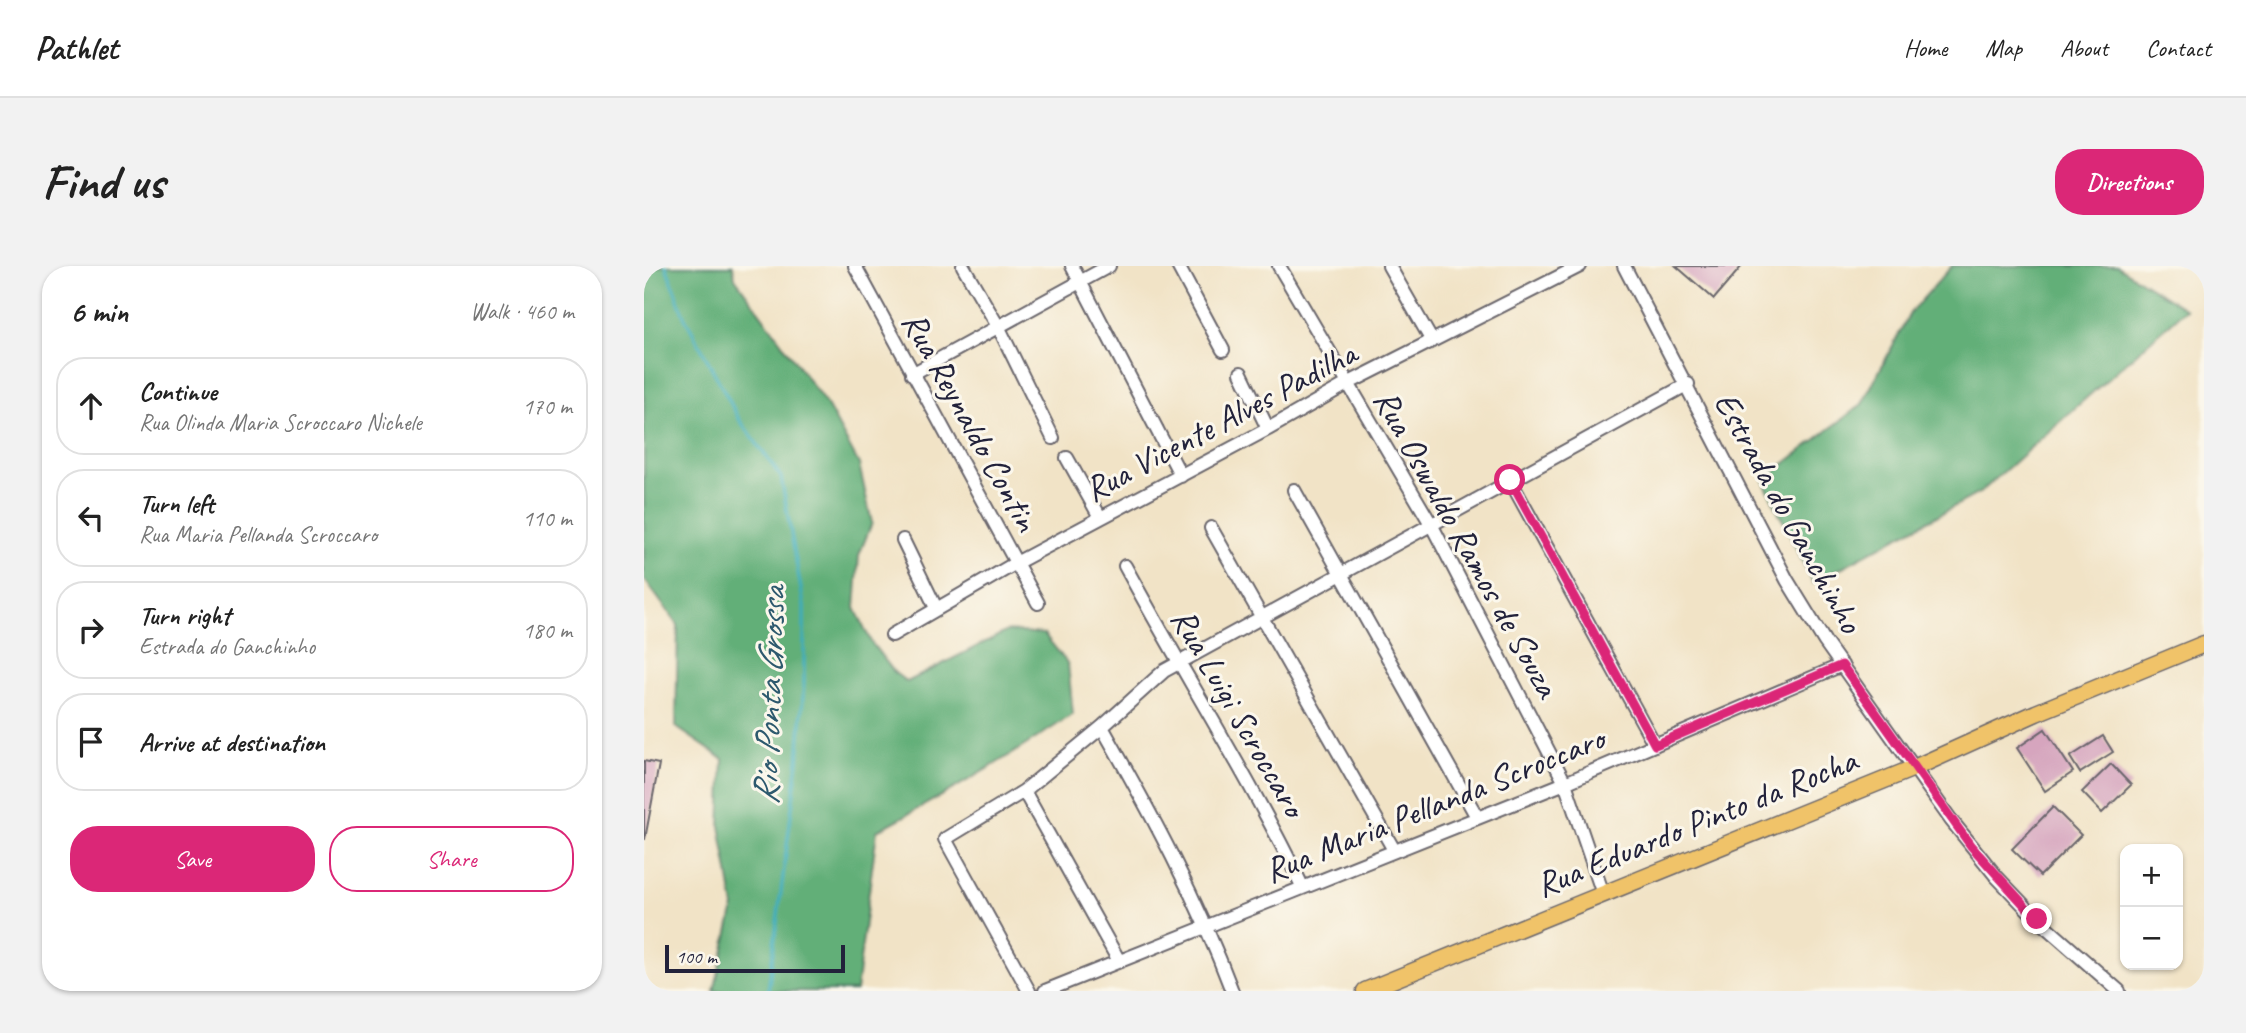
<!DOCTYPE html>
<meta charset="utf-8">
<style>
:root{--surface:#fff;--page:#f2f2f2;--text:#222;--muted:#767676;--line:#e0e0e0;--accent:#db2777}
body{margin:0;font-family:Caveat,sans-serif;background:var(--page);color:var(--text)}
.controls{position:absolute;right:21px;bottom:21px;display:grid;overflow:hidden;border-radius:14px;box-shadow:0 2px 5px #0004}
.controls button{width:63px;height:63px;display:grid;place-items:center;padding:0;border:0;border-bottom:2px solid var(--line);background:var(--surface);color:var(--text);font:35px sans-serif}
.scale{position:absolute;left:21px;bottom:18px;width:180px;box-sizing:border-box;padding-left:7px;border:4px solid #22223b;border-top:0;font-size:19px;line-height:24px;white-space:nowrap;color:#22223b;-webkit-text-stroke:5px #fbf7ec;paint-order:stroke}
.stop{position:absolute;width:21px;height:21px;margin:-16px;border:5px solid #db2777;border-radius:50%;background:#fff}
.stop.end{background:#db2777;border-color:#fff;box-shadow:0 2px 7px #0008}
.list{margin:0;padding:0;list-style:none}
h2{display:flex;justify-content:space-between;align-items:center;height:91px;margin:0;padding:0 28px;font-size:30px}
h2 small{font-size:23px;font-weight:400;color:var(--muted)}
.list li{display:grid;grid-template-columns:46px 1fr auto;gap:21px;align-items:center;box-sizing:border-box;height:98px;margin:0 14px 14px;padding:0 14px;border:2px solid var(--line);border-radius:28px}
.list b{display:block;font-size:26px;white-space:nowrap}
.list p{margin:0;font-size:23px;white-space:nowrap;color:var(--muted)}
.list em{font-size:23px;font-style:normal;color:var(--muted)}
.actions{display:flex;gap:14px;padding:21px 28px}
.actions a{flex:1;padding:16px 0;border:2px solid var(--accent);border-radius:28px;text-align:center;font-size:24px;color:var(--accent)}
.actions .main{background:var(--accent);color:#fff}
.icon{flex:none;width:38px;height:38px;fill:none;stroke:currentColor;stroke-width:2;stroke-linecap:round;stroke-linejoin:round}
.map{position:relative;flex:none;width:1560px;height:725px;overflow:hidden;border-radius:28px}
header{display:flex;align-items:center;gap:42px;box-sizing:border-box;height:98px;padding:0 35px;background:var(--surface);border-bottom:2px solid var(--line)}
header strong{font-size:33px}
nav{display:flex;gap:38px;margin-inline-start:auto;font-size:24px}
.intro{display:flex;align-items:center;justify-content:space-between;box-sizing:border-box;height:168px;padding:0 42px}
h1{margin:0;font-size:49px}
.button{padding:18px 32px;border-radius:28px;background:var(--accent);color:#fff;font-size:24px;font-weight:700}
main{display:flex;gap:42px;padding:0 42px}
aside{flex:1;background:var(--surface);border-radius:28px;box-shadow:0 2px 5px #0004}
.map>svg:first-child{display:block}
.forest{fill:#62af78;stroke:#42685a;stroke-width:2}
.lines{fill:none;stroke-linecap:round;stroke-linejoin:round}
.stream{stroke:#3dacba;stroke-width:3.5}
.building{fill:#d6a5be}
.minor-casing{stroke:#6a666c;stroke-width:16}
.major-casing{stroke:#6a666c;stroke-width:19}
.minor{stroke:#fff;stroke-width:12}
.major{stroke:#f0c369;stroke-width:16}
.route{stroke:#db2777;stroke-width:9}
.labels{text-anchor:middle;stroke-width:6;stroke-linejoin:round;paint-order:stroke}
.street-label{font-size:35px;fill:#22223b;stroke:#fbf7ec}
.water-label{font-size:37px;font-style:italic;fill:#2d596e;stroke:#fbf7ec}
</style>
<header>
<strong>Pathlet</strong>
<nav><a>Home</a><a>Map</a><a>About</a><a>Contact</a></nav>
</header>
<div class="intro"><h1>Find us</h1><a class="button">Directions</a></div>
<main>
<aside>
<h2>6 min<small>Walk · 460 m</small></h2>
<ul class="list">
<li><svg class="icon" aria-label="ahead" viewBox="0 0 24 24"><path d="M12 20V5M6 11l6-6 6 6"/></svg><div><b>Continue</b><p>Rua Olinda Maria Scroccaro Nichele</p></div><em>170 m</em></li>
<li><svg class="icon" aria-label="left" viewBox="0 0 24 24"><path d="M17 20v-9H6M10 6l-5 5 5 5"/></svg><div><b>Turn left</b><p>Rua Maria Pellanda Scroccaro</p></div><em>110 m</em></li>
<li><svg class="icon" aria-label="right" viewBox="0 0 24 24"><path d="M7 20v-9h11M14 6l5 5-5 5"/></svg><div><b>Turn right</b><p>Estrada do Ganchinho</p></div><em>180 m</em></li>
<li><svg class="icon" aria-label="arrive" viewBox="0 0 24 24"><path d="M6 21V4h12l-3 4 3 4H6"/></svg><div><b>Arrive at destination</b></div></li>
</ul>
<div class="actions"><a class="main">Save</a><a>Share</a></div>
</aside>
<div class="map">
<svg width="1560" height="725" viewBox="0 0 1560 725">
<rect width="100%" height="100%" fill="#fbf7ec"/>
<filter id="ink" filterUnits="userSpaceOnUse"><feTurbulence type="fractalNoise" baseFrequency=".0143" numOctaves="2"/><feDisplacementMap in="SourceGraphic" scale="14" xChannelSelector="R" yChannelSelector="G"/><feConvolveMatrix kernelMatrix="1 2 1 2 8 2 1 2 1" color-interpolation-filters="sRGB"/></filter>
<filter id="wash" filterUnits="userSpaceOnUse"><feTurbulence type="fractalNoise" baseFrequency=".00686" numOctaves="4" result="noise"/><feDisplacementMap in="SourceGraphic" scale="28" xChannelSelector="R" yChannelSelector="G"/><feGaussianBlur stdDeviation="1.57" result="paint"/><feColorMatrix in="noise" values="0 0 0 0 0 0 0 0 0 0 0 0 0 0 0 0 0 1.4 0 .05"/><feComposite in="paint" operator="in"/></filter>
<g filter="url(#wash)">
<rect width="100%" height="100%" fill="#f1e3c6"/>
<path class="forest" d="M6,0H89L91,12L184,141L215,198L228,257L215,289L211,342L227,376L251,407L263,416L363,365L400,368L424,398L429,448C366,491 301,529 233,565L212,725H70L90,641L76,560L79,493L32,461L34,359L0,313V12Z
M1308,0H1473L1542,43L1337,226L1169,317L1119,214L1218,138L1266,47Z"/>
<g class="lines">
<path class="stream" d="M22,0L40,50L95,153L137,211L160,340V417L154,495L124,725"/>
</g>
<g id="blocks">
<path class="building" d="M1032,0H1098L1070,33Z
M1401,463L1429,506L1401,525L1373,482Z
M1459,470L1469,486L1436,507L1426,491Z
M0,495L15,498L1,573H0Z
M1467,498L1487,519L1458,547L1438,526Z
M1409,541L1437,569L1396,610L1368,583Z"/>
</g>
</g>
<g filter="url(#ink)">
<use href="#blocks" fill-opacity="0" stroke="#6a666c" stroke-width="2"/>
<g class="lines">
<defs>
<path id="minor" d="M211,0L394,337
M319,0L355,62L409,172
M428,0L537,210
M534,0L579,84
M635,0L787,258L921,517L959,628
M745,0L788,75
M980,0L1143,314L1181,376L1307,554L1352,610L1393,653L1475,725
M597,107L624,163
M268,108L465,0
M423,192L456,251
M866,214L1011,479
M650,224L833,551
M567,262L750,584
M259,274L292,342
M481,300C539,407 605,510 658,620
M248,369L372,297L624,163L703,118L936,0
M458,461C507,547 553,632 588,725
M380,525L475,695
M385,725L301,573L380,525L458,461L520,405L1044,118
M401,725L921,517L1198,399"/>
<path id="major" d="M721,725L1270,502L1392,447L1560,378"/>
</defs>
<use href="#minor" class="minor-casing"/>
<use href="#major" class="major-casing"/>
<use href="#minor" class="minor"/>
<use href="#major" class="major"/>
</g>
</g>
<g class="lines" filter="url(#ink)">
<path class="route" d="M866,214L1011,479L1198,399L1327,580L1393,653"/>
</g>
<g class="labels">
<g class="street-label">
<text transform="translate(327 155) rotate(61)" y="12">Rua Reynaldo Contin</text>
<text transform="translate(576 155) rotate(-28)" y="12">Rua Vicente Alves Padilha</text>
<text transform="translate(1145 246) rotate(61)" y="12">Estrada do Ganchinho</text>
<text transform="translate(823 277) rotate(61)" y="12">Rua Oswaldo Ramos de Souza</text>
<text transform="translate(595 446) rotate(60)" y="12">Rua Luigi Scroccaro</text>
<text transform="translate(790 538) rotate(-22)" y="12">Rua Maria Pellanda Scroccaro</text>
<text transform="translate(1052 556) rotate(-22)" y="12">Rua Eduardo Pinto da Rocha</text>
</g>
<g class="water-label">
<text transform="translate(124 430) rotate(-88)" y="13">Rio Ponta Grossa</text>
</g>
</g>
</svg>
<div class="controls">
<button>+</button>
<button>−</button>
</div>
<div class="scale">100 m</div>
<div class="stop" style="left:866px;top:214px"></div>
<div class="stop end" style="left:1393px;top:653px"></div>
</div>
</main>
